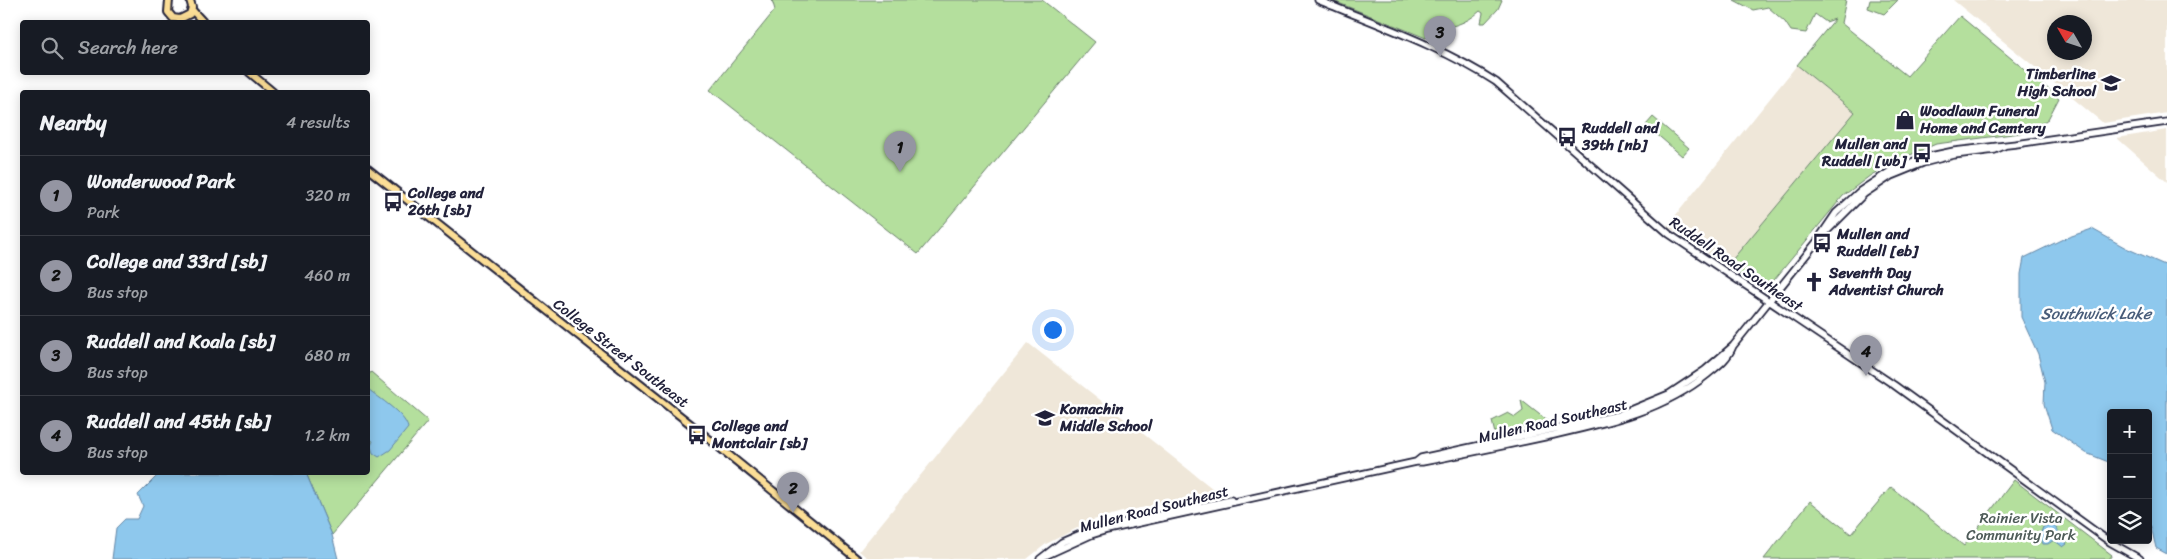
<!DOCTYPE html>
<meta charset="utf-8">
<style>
:root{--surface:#171b24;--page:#242831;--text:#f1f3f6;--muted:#9ea1a6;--line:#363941;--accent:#9495a2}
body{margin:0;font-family:Sriracha,sans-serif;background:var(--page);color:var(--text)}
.controls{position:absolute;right:15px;bottom:15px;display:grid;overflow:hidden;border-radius:5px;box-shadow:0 2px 12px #0003}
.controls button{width:45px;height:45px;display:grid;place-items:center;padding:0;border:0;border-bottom:1px solid var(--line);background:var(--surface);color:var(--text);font:25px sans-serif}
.compass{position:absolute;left:2047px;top:15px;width:45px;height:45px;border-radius:50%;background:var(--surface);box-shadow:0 2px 12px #0003;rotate:309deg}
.you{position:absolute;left:1052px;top:329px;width:18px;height:18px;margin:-12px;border:4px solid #fff;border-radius:50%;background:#1a73e8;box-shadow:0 0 0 8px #1a73e833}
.badge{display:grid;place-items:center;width:32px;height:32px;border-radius:50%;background:var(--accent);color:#111;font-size:16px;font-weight:700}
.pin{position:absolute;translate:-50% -41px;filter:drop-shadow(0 1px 2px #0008)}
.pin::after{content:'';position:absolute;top:26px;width:18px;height:15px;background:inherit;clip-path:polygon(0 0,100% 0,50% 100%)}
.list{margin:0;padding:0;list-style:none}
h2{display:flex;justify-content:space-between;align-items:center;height:65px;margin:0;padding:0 20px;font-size:21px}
h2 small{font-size:16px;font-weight:400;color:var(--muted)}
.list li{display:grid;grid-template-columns:32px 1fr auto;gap:15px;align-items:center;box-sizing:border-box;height:80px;padding:0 20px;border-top:1px solid var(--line)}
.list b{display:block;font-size:19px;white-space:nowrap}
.list p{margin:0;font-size:16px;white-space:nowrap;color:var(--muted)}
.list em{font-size:16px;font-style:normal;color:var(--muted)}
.icon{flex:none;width:28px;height:28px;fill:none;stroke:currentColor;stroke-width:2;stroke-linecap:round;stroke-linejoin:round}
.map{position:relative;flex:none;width:2167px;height:559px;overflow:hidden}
.search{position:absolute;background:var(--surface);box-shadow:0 2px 12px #0003;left:20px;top:20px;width:350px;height:55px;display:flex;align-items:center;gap:12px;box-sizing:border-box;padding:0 18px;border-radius:5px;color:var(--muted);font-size:19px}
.panel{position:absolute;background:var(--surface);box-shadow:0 2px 12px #0003;left:20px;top:90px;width:350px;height:385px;border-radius:5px}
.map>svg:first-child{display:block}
.built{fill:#efe7d9;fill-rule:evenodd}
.green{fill:#b4df9d;stroke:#6b806c}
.water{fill:#8ec8ed;stroke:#6386a6}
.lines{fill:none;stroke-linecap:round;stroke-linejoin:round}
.secondary-casing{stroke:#22223b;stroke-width:9}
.primary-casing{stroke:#22223b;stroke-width:10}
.secondary{stroke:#fff;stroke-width:5.5}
.primary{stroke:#fcde96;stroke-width:6}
.labels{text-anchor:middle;stroke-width:5;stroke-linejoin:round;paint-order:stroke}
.poi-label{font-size:15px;font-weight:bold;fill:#22223b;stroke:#fff;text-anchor:start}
.street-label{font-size:15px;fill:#22223b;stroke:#fff}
.park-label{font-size:15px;fill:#4e5b58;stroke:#fff}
.water-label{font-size:16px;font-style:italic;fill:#485c79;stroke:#fff}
</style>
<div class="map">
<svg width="2167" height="559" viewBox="0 0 2167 559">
<rect width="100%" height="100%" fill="#fff"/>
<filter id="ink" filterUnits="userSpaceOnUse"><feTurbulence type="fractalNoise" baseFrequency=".02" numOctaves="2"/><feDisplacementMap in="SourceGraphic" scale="10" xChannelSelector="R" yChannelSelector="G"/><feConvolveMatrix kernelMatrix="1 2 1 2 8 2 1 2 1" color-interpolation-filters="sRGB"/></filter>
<g filter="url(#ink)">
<path class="built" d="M1953,0H2167V113L2103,123ZM2054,22H2084V52H2054Z
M1797,65L1855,112L1727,266L1667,226Z
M2167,130V182L2117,138Z
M1028,343L1217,492L1122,512L1093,520L1046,544L1027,559H869L859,551Z"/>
<path class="green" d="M772,0H1042L1095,42L918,254L710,90L775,10Z
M1331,0H1502L1498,9L1485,23H1481L1483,13L1480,11C1466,24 1450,28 1432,29L1426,38Z
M1734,0H1846L1841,23L1907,76L1960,16L2059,98L2048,119L2028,132L1936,144L1903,158L1871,175L1843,196L1770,285L1763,289L1727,266L1855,112L1797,65L1835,19L1826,22L1815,14L1806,33L1791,31L1785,22L1768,7L1753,10Z
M1870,0H1898L1884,14L1868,8Z
M1653,117L1689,148L1682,156L1646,125Z
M371,372L428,421L332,535L306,473L368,472V376Z
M1521,400L1549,422L1495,434L1492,421L1508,413L1515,417L1523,411Z
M2014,480L2112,555L2109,559H1764L1810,501L1851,534L1891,487L1964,546Z"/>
<path class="water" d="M2092,229L2126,248L2167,266V554L2156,548L2148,514V413H2111V463L2086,453L2052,429L2044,404L2045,382L2038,354L2021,317V274L2024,258L2063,239Z
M368,389C379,398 405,414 408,428L390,450L379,457L373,453L371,446L373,441L368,437Z
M160,473H306L332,535L338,559H112L116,528L125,519H137L143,506L138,495Z
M2047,525H2054L2067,544L2063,547L2054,540L2048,544H2043L2040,535L2043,527Z"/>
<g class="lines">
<defs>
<path id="secondary" d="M1318,0C1378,25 1441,46 1496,82L1669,234L1894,385L2110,542L2140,559
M1821,235L1836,213L1860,191L1889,172L1921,158L1954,151L2016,144L2167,122
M1416,462L1421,458L1618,415L1669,394L1705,370L1733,346L1819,239L1864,194L1891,176L1923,163L1954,155L1995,150L2004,146
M1045,556L1091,535L1107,530L1416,462H1422C1465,454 1507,445 1549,436C1606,423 1661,412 1708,374C1718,366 1728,359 1733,346
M1040,559L1062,542L1090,530L1231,500"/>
<path id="primary" d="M169,0L168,12L173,18L180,19L190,14L192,7L190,0
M192,10L203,22
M249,72L273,92
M368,169L693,426L857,559"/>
</defs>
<use href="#secondary" class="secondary-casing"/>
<use href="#primary" class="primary-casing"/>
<use href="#secondary" class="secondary"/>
<use href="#primary" class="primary"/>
</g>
</g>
<defs>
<symbol id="school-bare" viewBox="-9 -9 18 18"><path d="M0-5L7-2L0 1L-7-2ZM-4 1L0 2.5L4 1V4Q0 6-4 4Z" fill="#22223b" stroke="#fff" stroke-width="2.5" paint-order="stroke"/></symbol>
<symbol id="shop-bare" viewBox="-9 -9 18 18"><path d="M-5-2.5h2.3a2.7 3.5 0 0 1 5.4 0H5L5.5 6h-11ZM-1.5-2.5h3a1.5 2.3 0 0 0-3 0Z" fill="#22223b" stroke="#fff" stroke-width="2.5" paint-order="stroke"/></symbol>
<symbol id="bus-bare" viewBox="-9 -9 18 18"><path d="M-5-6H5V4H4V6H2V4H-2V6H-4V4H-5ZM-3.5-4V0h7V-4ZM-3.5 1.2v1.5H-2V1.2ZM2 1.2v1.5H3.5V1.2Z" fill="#22223b" stroke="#fff" stroke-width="2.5" paint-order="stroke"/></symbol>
<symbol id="church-bare" viewBox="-9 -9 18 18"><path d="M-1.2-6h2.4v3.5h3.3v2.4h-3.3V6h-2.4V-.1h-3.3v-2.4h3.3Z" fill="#22223b" stroke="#fff" stroke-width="2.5" paint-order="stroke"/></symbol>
</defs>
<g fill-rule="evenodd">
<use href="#school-bare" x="2097" y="69" width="28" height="28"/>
<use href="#shop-bare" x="1891" y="106" width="28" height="28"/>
<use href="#bus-bare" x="1553" y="123" width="28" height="28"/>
<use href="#bus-bare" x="1908" y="139" width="28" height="28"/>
<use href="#bus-bare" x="379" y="188" width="28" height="28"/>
<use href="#bus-bare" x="1808" y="229" width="28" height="28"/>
<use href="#church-bare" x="1800" y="268" width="28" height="28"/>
<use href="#school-bare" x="1031" y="404" width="28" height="28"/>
<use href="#bus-bare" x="683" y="421" width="28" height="28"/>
</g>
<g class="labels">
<g class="poi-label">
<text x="2096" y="79" text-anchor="end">Timberline<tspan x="2096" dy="17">High School</tspan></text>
<text x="1920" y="116">Woodlawn Funeral<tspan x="1920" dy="17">Home and Cemtery</tspan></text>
<text x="1582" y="133">Ruddell and<tspan x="1582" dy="17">39th [nb]</tspan></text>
<text x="1907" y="149" text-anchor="end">Mullen and<tspan x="1907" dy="17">Ruddell [wb]</tspan></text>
<text x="408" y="198">College and<tspan x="408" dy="17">26th [sb]</tspan></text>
<text x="1837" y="239">Mullen and<tspan x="1837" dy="17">Ruddell [eb]</tspan></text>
<text x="1829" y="278">Seventh Day<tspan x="1829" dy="17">Adventist Church</tspan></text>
<text x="1060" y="414">Komachin<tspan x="1060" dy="17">Middle School</tspan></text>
<text x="712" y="431">College and<tspan x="712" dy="17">Montclair [sb]</tspan></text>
</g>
<g class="street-label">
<text transform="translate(1736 264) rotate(34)" y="5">Ruddell Road Southeast</text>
<text transform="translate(621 353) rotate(38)" y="5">College Street Southeast</text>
<text transform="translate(1553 421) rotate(-13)" y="5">Mullen Road Southeast</text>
<text transform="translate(1154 509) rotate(-14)" y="5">Mullen Road Southeast</text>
</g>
<g class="park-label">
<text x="2021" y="523">Rainier Vista<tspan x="2021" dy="17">Community Park</tspan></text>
</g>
<g class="water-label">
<text x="2096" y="319">Southwick Lake</text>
</g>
</g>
</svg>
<div class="controls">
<button>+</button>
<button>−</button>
<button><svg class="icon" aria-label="layers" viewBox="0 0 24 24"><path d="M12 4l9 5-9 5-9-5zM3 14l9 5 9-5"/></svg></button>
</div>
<svg class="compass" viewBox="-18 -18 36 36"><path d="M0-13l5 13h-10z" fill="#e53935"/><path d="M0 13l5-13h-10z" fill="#9ea1a6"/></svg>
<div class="you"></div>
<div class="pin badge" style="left:900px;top:172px">1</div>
<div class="pin badge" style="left:793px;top:513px">2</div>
<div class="pin badge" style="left:1440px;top:57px">3</div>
<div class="pin badge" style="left:1866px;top:376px">4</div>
<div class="search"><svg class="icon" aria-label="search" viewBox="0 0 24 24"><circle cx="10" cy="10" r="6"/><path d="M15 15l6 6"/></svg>Search here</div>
<section class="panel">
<h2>Nearby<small>4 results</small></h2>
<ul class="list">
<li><span class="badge">1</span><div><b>Wonderwood Park</b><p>Park</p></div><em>320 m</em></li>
<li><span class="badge">2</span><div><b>College and 33rd [sb]</b><p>Bus stop</p></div><em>460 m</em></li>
<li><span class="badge">3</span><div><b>Ruddell and Koala [sb]</b><p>Bus stop</p></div><em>680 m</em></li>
<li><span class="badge">4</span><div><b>Ruddell and 45th [sb]</b><p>Bus stop</p></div><em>1.2 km</em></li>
</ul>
</section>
</div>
